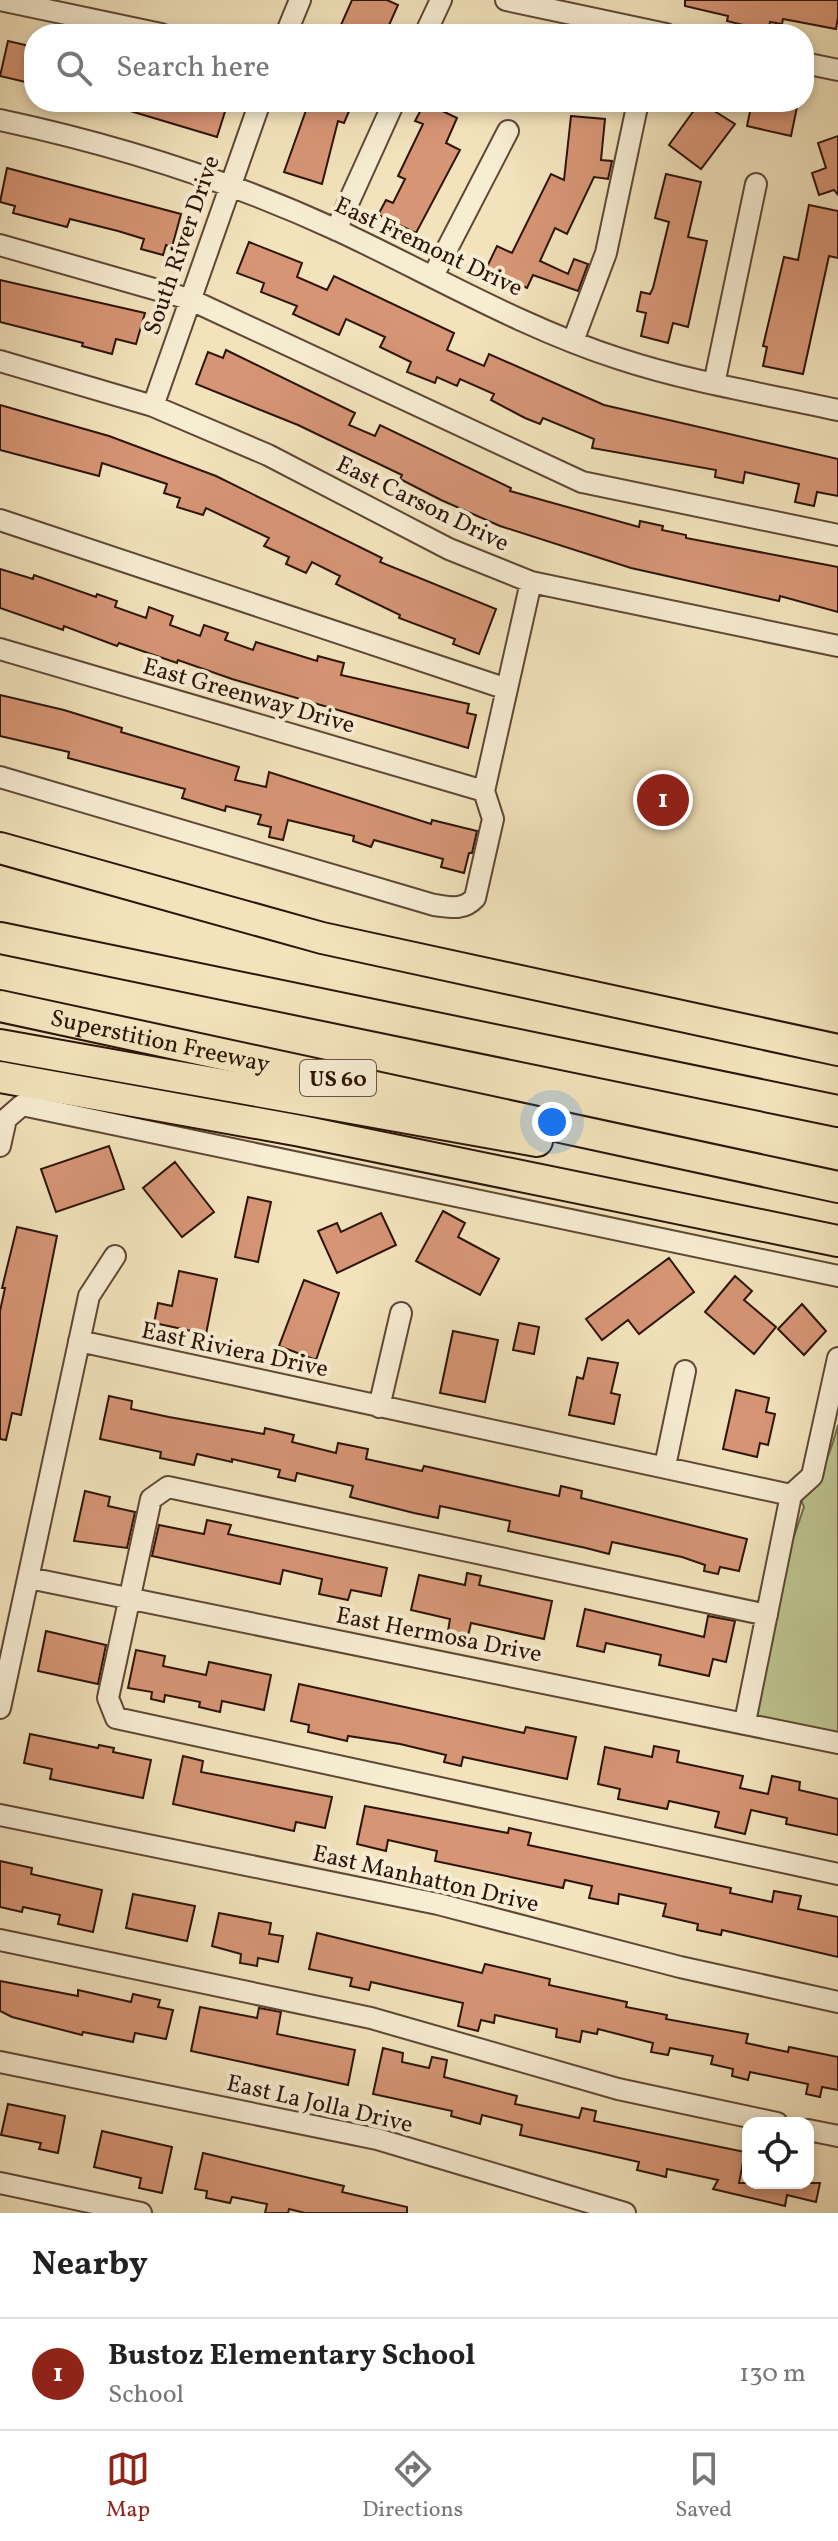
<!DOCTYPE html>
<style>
:root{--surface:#fff;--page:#f2f2f2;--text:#222;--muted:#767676;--line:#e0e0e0;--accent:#8f2418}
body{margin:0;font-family:Vollkorn,serif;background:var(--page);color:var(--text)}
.controls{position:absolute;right:24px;bottom:24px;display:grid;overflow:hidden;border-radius:16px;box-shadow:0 4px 12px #0003}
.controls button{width:72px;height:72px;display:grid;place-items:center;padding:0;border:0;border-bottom:2px solid var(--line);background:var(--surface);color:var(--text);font:40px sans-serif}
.you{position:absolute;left:552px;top:1122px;width:28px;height:28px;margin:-20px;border:6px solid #fff;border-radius:50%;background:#1a73e8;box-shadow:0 0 0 12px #1a73e833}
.badge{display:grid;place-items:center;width:52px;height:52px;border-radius:50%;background:var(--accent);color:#fff;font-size:26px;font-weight:700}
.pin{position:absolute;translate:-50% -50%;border:4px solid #fff;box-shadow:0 2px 8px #0006}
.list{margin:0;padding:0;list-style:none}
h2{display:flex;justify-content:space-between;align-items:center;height:104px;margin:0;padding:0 32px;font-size:34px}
h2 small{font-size:26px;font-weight:400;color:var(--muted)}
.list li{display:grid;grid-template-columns:52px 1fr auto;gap:24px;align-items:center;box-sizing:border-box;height:112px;padding:0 32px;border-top:2px solid var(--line)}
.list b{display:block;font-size:30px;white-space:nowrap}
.list p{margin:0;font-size:26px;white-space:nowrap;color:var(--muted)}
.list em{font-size:26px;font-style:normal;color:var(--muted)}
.icon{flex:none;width:44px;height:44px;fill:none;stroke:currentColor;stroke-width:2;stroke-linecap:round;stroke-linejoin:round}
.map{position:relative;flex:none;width:838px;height:2213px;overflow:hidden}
.search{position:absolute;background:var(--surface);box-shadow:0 4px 12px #0003;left:24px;right:24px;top:24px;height:88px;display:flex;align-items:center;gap:20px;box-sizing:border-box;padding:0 28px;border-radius:32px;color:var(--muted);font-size:30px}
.sheet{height:216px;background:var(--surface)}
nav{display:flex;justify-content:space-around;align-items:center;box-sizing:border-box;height:112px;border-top:2px solid var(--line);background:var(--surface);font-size:22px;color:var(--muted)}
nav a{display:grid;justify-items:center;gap:4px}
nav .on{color:var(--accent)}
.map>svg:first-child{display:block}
.green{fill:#bdc38f;stroke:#746c4c;stroke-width:2}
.building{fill:#d69575;stroke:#2c1408;stroke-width:2}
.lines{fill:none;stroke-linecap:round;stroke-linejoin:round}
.minor-casing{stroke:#5e4835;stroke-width:24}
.highway-casing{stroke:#2c1408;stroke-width:34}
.minor{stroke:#f7edd3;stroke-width:20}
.highway{stroke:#f2e3bc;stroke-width:30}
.labels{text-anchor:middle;stroke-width:8;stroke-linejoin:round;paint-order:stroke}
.shield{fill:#f7edd3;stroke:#695545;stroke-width:2}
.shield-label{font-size:22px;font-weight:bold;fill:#2c1408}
.street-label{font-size:24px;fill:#2c1408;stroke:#f7edd3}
</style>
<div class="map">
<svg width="838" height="2213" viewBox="0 0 838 2213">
<rect width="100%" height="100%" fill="#f2e3bc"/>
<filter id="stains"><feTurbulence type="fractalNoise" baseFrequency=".0025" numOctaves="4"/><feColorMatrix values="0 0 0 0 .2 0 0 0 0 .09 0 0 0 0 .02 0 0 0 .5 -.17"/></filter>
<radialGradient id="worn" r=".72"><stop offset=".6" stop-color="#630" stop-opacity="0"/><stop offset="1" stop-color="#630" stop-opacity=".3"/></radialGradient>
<path class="green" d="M838,1425V1743L745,1722L767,1615L804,1507L796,1488C825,1477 830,1453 838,1425Z"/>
<path class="building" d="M352,0H387L398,5L385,34H337Z
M685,0H838V17L836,29L783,19L782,24L770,22L768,31L727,21L728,16L685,6Z
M8,41L34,47V84L0,76Z
M118,102H228L217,137L117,107Z
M309,102H353L344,123L338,121L322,184L284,172Z
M700,102L735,124L701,169L669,145Z
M752,102H798L791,136L747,126Z
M423,106L431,110L432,106L457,118L446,143L460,150L416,233L378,215L386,200L393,203L405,179L398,176L423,124L415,121Z
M571,116L605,119L601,160L612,161L608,179L594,177L567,234L555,228L540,261L568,274L574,259L588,264L578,291L533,275L527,288L486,269L497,246L512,253L551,174L564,180Z
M838,136V195L834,190L819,195L812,173L826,168L818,143Z
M7,168L181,214L172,247L166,245L163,255L141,249L144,239L118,231L70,219L67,227L13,213L15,206L0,202Z
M666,174L701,182L688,237L707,241L688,327L673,323L668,343L641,336L646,313L637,311L641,292L650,294L653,288L669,222L655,218Z
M809,205L838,211V258L829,256L803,374L763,366L767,347L763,346L784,257L798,260Z
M249,242L302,263L297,277L327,290L334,276L454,333L447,350L484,366L489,354L604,405L838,459V496L817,492L814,506L795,502L799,484L745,472L743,483L715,477L716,470L592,448L594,439L543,418L540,424L525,418L491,400L494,394L460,379L457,386L437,377L435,383L407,372L411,362L380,347L385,337L346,319L339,335L293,314L297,306L261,292L264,283L237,273Z
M0,280L145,313L136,344L116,339L112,354L82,346L83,343L0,322Z
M226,350L355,413L349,425L375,436L380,425L511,488L510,491L639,527L640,521L663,526L662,530L686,535V538L838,567V612L780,596L779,601L631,568L500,526L441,500L400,479L402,475L298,425L196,384L208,352L223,358Z
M0,405L109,436L216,476L382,558L380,562L496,609L479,654L453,644L455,639L399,618L400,615L336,584L340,576L312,562L306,573L286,564L289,557L264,546L269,538L206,508L203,515L177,507L180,498L164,493L167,484L102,463L99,476L0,450Z
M0,569L33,579L34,575L96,597L97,594L117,601L115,607L146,618L149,607L173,616L170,625L200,636L204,625L228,633L225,640L253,650L256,642L317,661L318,656L344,663L341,675L469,704L467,713L476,715L468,748L232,679L178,660L177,663L119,643L117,646L64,626L63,630L0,608Z
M0,695L64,710L122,728L121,732L239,767L235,780L266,787L269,772L431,824L432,820L477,831L472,853H469L464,873L441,867L443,859L374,840L371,847L353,841L354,836L288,820L283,840L269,837L271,827L258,824L261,815L226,806L225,811L182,798L185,789L68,758L69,752L0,736Z
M109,1146L124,1189L56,1212L41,1169Z
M175,1162L214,1212L182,1237L143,1188Z
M248,1197L271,1202L258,1262L235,1257Z
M443,1211L465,1223L458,1237L499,1259L480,1295L416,1261Z
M381,1213L396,1245L337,1273L318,1231L337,1223L341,1232Z
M17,1227L57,1236L21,1415L12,1413L6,1440L0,1439V1311L5,1288H2Z
M669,1258L694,1292L639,1334L628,1320L602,1340L586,1319Z
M179,1271L217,1279L206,1334L154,1323L158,1303L172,1306Z
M735,1276L752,1291L744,1300L776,1327L754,1354L705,1312Z
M304,1280L339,1293L316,1360L279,1346Z
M802,1304L826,1331L804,1355L778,1329Z
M519,1323L539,1327L534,1354L513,1350Z
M453,1331L498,1340L485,1402L440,1393Z
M588,1358L618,1363L611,1393L620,1395L614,1424L569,1415L577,1377L583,1379Z
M736,1390L769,1398L766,1412L775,1414L768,1445L760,1443L757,1457L723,1449Z
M109,1396L132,1401L131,1409L169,1417L264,1434L265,1428L294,1435L292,1442L336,1453L338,1443L368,1449L366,1459L422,1471L424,1466L559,1496L561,1486L582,1491L581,1498L747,1539L739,1571L720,1567L718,1574L704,1571L705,1565L682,1557L612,1542L609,1554L586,1548L508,1531L510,1521L440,1506L438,1518L414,1513L350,1497L353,1486L297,1473L295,1481L278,1477L280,1470L232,1459V1462L197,1454L194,1465L160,1458L161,1452L100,1439Z
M85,1491L110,1497L108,1506L135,1512L127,1548L74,1541Z
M207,1520L231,1525L228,1534L387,1568L381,1596L351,1590L348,1600L319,1594L322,1579L283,1570L280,1584L152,1556L159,1525L204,1534Z
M467,1573L481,1576L479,1585L552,1601L544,1639L471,1623L468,1636L448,1631L450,1619L411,1610L419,1575L465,1585Z
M585,1609L704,1637L708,1616L735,1621L726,1662L713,1659L709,1676L659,1665L661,1655L606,1643L604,1652L577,1646Z
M46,1631L106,1645L98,1684L38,1671Z
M136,1650L165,1656L163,1666L206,1675L209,1662L271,1675L264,1710L222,1701L220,1712L199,1707L200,1702L165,1695L164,1702L151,1699L152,1692L128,1688Z
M299,1684L524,1733L526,1727L576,1737L567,1779L463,1757L461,1766L444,1762L446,1755L400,1744L348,1736L347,1741L308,1732L309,1725L291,1721Z
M30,1734L98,1748L99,1745L114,1748L113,1752L151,1760L143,1798L50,1779L52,1769L24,1763Z
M654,1746L679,1751L677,1762L743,1776L740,1788L768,1794L772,1776L800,1782L799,1790L838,1799V1835L786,1824L787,1818L751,1810L745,1834L715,1827L719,1812L669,1801L667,1809L618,1799L620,1789L598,1784L605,1747L652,1757Z
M183,1756L203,1761L201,1772L332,1797L325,1828L296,1822L294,1831L173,1804Z
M365,1806L508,1833L509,1828L531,1833L528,1845L731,1888L730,1893L772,1902L774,1891L801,1896L798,1909L838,1917V1957L722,1930L721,1935L697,1930L698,1924L663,1916L666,1904L619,1894L618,1904L589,1898L592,1886L565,1880L563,1888L435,1861L437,1851L388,1840L386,1851L357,1844Z
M0,1861L32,1868L31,1874L102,1890L93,1932L58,1924L60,1915L23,1907L22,1912L0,1907Z
M133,1894L195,1906L187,1941L126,1928Z
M219,1913L271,1923L269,1934L283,1936L278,1962L258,1958L257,1966L240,1963L241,1954L212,1946Z
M317,1933L482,1973L485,1964L550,1979L549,1985L627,2002L626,2007L667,2015L666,2019L748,2034L746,2043L788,2052L789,2047L838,2057V2090L822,2087L820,2097L806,2094L808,2084L750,2072L748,2080L732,2076L733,2069L711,2064L713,2056L670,2048L668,2055L651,2052L653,2043L598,2029L597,2034L582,2031L580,2042L556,2037L557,2029L495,2015L494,2023L481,2020L478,2031L458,2026L463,2003L371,1982L369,1990L350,1986L352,1978L309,1969Z
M0,1981L78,1996V1990L131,2002L133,1994L160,2000L158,2007L173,2010L166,2039L135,2033L133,2042L83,2032L82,2035L12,2017L0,2011Z
M200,2007L257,2018L259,2008L281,2012L277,2034L355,2050L348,2085L191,2051Z
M383,2048L403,2053L402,2062L429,2068L432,2057L447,2060L444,2077L517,2096L515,2104L579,2118L582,2108L596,2111L594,2121L745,2152L739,2183H820L816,2202L787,2195L785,2206L713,2189L718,2180L667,2169L666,2177L637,2170L639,2162L520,2135L522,2125L482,2115L480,2124L451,2116L452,2111L373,2094Z
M8,2104L65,2116L58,2153L39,2149L41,2143L1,2135Z
M102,2131L172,2147L162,2193L139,2188L141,2178L94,2167Z
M203,2153L344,2186L342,2192L407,2207V2213H305L289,2209L288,2213H265L267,2204L232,2197L230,2203L206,2198L207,2191L195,2189Z"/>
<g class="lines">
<defs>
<path id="minor" d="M0,0L161,34
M506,0L666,34
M286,34L300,0
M425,34L441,0
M804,63L838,70
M0,120C117,145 231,181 339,231C431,274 523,328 620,359C690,382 765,394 838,410
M336,230L394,102
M0,245L189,299L582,482L838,535
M433,276L508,131
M573,341L606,253L638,102
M0,361L153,406L268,455L449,549L531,582L838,646
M714,384L756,184
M153,406L260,102
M0,520L507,689
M0,649L484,791
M0,777L434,905C450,907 463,911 475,898L493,819L484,791
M484,791L531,582
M0,1146L6,1119L22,1105L838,1276
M79,1341L791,1495
M379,1407L401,1313
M665,1466L685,1371
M791,1495L812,1476L838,1358
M29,1578L838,1743
M767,1615L168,1487L151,1499L108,1698L116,1718L838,1874
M0,1708L89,1296L115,1256
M745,1722L791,1495
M0,1815L438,1904L680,1967L838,2002
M0,1940L371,2018L618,2089L777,2123
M0,2062L377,2139L625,2213
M808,2130L838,2136
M0,2183L141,2213"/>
<g id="highway">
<path d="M0,848L322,938L838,1050"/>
<path d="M0,938L838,1111"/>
<path id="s1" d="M0,1006L838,1187"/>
<path d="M0,1045L537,1141"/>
<path d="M0,1077L301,1131L838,1241"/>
</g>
</defs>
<use href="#minor" class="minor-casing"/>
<use href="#highway" class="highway-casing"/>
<use href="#minor" class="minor"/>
<use href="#highway" class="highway"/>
</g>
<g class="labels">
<rect class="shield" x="300" y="1060" width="76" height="36" rx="6"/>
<g class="shield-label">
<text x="338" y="1086">US 60</text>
</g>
<g class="street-label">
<text transform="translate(181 245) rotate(-71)" y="8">South River Drive</text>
<text transform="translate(429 246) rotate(25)" y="8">East Fremont Drive</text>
<text transform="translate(423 503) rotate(26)" y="8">East Carson Drive</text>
<text transform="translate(249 695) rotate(16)" y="8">East Greenway Drive</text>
<text dy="8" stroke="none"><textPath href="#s1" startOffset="164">Superstition Freeway</textPath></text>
<text transform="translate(235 1349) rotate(12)" y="8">East Riviera Drive</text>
<text transform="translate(439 1634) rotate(11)" y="8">East Hermosa Drive</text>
<text transform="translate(426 1878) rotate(13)" y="8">East Manhatton Drive</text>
<text transform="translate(320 2103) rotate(13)" y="8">East La Jolla Drive</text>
</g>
</g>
<rect width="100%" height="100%" filter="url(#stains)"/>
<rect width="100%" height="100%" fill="url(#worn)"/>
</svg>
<div class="controls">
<button><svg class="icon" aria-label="locate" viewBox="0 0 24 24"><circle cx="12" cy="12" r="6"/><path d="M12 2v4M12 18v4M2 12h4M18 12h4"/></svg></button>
</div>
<div class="you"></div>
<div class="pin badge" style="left:663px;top:800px">1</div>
<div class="search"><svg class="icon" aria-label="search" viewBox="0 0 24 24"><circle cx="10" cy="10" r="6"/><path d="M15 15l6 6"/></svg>Search here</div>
</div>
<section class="sheet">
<h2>Nearby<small></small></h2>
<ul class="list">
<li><span class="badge">1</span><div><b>Bustoz Elementary School</b><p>School</p></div><em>130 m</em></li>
</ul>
</section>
<nav>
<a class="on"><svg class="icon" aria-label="map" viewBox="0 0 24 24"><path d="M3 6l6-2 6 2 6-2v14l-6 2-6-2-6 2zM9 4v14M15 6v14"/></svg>Map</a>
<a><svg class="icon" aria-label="directions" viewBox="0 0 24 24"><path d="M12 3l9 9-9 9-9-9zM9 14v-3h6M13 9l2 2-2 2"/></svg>Directions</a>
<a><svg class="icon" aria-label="saved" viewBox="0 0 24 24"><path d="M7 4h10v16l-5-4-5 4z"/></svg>Saved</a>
</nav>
